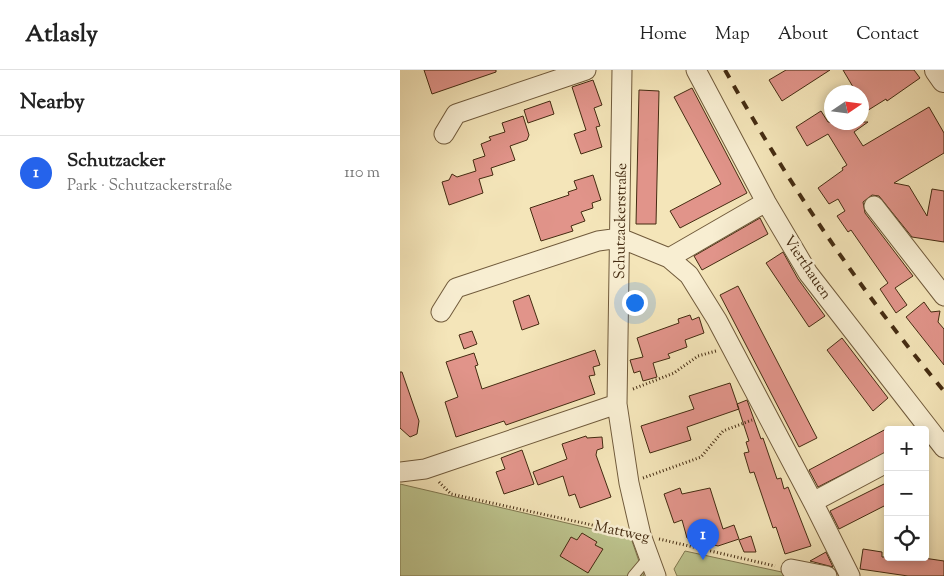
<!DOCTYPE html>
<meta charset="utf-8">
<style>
:root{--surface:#fff;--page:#f6f6f6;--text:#222;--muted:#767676;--line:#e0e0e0;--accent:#2563eb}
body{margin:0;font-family:"Sorts Mill Goudy",serif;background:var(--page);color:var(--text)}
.controls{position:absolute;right:15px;bottom:15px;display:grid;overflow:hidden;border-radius:5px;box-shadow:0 2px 8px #0003}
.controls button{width:45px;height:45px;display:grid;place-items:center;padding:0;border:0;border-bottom:1px solid var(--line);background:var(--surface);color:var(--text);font:25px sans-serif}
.compass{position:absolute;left:424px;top:15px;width:45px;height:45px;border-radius:50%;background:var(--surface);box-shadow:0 2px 8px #0003;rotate:77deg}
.you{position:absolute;left:234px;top:232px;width:18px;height:18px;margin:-12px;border:4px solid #fff;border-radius:50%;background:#1a73e8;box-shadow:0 0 0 8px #1a73e833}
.badge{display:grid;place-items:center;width:32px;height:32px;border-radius:50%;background:var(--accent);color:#fff;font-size:16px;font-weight:700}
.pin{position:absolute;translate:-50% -41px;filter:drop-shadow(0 1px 2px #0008)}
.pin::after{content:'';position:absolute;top:26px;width:18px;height:15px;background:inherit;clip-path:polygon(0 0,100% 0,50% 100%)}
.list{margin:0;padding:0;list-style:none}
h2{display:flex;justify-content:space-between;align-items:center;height:65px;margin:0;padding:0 20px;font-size:21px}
h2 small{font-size:16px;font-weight:400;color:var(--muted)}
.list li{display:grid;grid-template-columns:32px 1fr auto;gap:15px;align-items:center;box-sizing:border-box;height:75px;padding:0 20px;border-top:1px solid var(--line)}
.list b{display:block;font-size:19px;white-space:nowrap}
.list p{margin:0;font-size:16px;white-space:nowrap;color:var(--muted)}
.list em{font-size:16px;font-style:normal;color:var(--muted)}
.icon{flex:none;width:28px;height:28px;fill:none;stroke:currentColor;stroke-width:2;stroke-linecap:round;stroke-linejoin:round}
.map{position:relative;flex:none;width:544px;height:506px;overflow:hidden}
header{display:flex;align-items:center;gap:30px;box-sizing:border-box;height:70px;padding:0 25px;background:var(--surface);border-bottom:1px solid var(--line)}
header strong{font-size:24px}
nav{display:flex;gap:28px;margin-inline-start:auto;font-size:18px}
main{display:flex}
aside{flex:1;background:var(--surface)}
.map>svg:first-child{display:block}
.green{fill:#bdc48e;stroke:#807850}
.building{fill:#e1948a;stroke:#442b11}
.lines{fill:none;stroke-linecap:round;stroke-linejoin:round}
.service-casing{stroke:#705a3b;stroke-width:12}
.minor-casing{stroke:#705a3b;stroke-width:21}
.tertiary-casing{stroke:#705a3b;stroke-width:26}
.path{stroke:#442b11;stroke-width:3;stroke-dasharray:1 2.5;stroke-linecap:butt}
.service{stroke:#f8eed2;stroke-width:10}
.minor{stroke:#f8eed2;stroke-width:19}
.tertiary{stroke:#f8eed2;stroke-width:24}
.rail{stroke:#442b11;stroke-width:4;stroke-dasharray:9 9;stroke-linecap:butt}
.labels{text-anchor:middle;stroke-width:5;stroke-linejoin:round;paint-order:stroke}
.street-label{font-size:15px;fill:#442b11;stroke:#f8eed2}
</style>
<header>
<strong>Atlasly</strong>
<nav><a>Home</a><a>Map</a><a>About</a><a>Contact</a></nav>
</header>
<main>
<aside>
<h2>Nearby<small></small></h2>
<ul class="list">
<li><span class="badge">1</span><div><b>Schutzacker</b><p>Park · Schutzackerstraße</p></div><em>110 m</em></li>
</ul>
</aside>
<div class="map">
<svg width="544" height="506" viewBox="0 0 544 506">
<rect width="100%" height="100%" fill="#f4e5b9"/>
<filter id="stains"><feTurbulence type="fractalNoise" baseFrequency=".004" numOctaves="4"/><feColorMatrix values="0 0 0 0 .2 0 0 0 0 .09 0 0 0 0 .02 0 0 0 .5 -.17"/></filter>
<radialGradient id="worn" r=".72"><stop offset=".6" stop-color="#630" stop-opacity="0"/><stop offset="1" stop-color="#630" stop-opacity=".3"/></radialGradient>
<path class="green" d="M0,414L231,468L244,506H0Z
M285,481L400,506H277L274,499Z"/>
<path class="building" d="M24,0H96V2L32,24Z
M386,0H430L382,31L369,10Z
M443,0H514L520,8L487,31L486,29L462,44V22H456Z
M193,10L202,35L194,38L200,56L196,57L202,77L181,84L174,64L186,60L172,17Z
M292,18L347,123L280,158L270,141L321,114L274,27Z
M239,20L259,21L256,154H236Z
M150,31L154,44L128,53L124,40Z
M529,37L544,63V83L494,113L509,116L527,146L532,119L544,121V172L512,167L479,126L472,125L463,132L465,143L513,206L495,218L507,235L496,243L480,219L488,213L451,160L448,162L437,146L445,141L438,129L429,134L418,118L443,100L442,98L447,95L428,64L407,76L396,57L421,41L428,52H468L454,62L463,76Z
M123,46L129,65L127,70L110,76L115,90L91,98L93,105L79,109L83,123L49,135L42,112L49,110L52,104L57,107L76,101L73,90L85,86L81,74L91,70L89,67L105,62L102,53Z
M193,105L201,130L192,133L193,138L181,142L185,151L171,156L173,161L141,171L130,138L169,125L168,122L177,119L174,111Z
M360,148L368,164L302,200L294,186Z
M383,182L398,209L425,246L409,257L366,193Z
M338,216L417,368L399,377L320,225Z
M129,225L139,254L122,260L113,231Z
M524,232L531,242L540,241L538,252L544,259V295L506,247Z
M290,245L292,250L299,247L304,263L285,270L287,277L268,284L270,288L253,293L257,307L243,311L240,301L234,303L230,290L243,287L237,268L279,253L278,249Z
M72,261L77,274L64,279L59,265Z
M442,268L488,328L473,341L427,280Z
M195,280L200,295L193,297L195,305L189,306L195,324L106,355L104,351L56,367L45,332L58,327L46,292L74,283L78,295L75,296L82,319Z
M0,302H2L19,351L17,364L10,367L0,358Z
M330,313L339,339L287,357L291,370L250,383L241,356L294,339L289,326Z
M347,330L361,369L363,368L377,409L381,408L384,419L388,417L411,476L385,484L376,457L373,458L354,402L350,403L344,383L349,382L346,372L349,371L337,334Z
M488,358V381L418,417L409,400Z
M186,366L187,368L202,367L203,378L197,380L196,385L211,427L180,438L175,424L169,426L163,406L138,415L133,402L167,389L162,374Z
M122,380L134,414L104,424L96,402L105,399L101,388Z
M488,412V434L439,459L430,441Z
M280,418L282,424L310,418L323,459L334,455L339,469L318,476L287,468L282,450L274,453L264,424Z
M182,463L197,472L195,475L203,479L188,503L160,486L171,467L177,470Z
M351,466L356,482H344L339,470Z
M463,479L482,482V487H517L544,491V506H508L460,499Z
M426,482L433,497L410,491Z"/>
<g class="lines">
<defs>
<path id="service" d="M233,506L249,487"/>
<path id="minor" d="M222,0L217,334L229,413L241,465L256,506
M296,0L366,132L408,203L544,378
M44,64L56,44L186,0
M474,136L544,226
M269,188L366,132
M41,242L56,218L198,171L220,168L269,188L289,205L317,250L413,432L450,506
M0,402L25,399L217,334
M413,432L488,392
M391,499L427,506"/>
<path id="tertiary" d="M537,0L544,10"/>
</defs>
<use href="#service" class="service-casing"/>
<use href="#minor" class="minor-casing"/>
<use href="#tertiary" class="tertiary-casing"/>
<path class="path" d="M233,319L274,303L298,286L316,281
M243,408L301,387L323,361L352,350
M39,412L51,424L224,462
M259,469L375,496"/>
<use href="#service" class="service"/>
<use href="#minor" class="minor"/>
<use href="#tertiary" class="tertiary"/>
<path class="rail" d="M325,0C388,113 461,222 544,321"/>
</g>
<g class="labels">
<g class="street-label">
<text transform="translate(220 151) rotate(-89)" y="5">Schutzackerstraße</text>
<text transform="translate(408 197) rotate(56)" y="5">Vierthauen</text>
<text transform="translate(222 461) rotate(12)" y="5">Mattweg</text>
</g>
</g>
<rect width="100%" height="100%" filter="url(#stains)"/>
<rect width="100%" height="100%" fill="url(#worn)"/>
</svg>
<div class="controls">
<button>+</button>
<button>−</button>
<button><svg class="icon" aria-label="locate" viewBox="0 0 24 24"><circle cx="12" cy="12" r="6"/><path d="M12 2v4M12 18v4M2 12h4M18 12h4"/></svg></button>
</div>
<svg class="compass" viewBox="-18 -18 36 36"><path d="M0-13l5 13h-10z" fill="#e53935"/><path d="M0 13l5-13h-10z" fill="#767676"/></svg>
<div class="you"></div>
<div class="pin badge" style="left:303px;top:490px">1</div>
</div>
</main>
